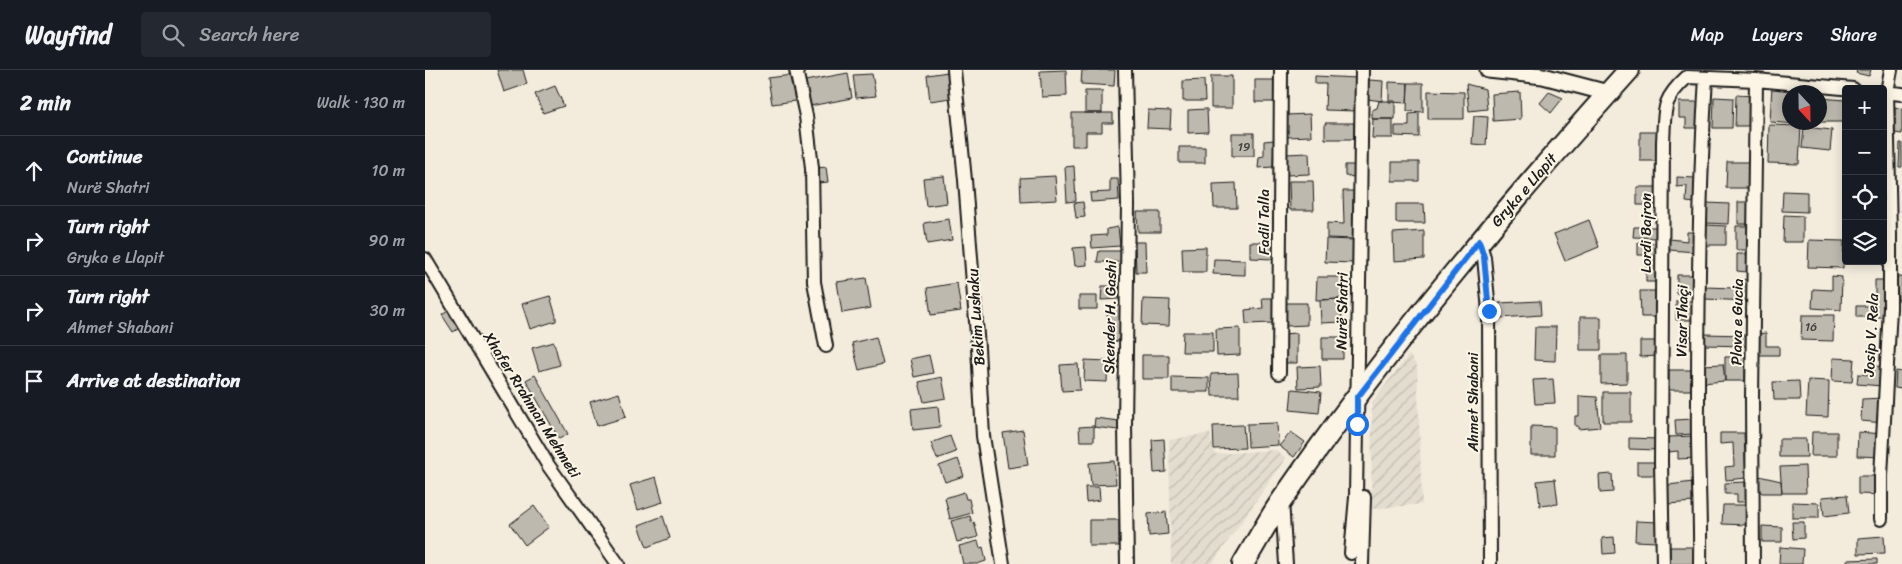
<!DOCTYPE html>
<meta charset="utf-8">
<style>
:root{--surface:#171b24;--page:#242831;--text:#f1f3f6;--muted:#9ea1a6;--line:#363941}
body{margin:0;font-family:Sriracha,sans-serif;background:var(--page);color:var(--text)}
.controls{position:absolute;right:15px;top:15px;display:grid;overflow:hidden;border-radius:5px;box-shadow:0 2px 12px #0003}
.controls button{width:45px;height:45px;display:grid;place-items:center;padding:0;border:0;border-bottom:1px solid var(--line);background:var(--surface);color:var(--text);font:25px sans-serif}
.compass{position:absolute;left:1357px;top:15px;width:45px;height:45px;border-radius:50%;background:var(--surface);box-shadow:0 2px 12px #0003;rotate:158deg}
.stop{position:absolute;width:15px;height:15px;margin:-11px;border:4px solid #1a73e8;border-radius:50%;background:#fff}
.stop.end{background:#1a73e8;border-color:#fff;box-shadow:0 1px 5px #0008}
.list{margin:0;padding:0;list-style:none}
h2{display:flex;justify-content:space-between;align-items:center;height:65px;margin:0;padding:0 20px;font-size:21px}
h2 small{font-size:16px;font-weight:400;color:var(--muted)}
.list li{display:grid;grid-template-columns:32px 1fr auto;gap:15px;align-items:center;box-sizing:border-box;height:70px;padding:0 20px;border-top:1px solid var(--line)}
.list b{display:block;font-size:19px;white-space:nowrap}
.list p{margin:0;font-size:16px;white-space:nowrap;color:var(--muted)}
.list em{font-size:16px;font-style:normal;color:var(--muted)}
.icon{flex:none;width:28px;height:28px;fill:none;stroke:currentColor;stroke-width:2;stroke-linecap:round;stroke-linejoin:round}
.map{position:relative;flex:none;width:1477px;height:494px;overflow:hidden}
header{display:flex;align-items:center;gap:30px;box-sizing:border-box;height:70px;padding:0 25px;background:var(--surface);border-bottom:1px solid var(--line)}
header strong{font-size:24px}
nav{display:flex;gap:28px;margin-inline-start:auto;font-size:18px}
.search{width:350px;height:45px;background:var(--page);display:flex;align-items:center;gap:12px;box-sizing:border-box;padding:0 18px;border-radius:5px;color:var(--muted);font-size:19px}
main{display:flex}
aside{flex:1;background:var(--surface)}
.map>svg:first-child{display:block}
.industrial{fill:url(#industrial-furrows)}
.building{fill:#beb9ae;stroke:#1c1c1c}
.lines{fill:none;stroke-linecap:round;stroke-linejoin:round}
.minor-casing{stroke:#1c1c1c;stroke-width:16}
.tertiary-casing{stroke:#1c1c1c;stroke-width:19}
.primary-casing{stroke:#1c1c1c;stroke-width:24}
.minor{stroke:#fcf5e5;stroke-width:12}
.tertiary{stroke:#fcf5e5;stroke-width:15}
.primary{stroke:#fcf5e5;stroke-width:20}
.route{stroke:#1a73e8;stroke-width:6}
.labels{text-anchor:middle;stroke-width:4;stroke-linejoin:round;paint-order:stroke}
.number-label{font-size:12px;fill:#444340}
.street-label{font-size:15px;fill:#1c1c1c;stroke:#fcf5e5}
</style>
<header>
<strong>Wayfind</strong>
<div class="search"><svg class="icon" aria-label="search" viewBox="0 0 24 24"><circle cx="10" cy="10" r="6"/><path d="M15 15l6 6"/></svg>Search here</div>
<nav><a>Map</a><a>Layers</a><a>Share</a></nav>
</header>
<main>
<aside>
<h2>2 min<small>Walk · 130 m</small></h2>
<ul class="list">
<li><svg class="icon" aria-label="ahead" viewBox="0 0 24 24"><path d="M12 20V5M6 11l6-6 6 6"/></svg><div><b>Continue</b><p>Nurë Shatri</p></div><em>10 m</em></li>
<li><svg class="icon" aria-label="right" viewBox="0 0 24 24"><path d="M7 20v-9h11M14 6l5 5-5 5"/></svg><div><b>Turn right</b><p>Gryka e Llapit</p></div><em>90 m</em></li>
<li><svg class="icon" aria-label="right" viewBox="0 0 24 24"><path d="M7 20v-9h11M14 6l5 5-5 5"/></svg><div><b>Turn right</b><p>Ahmet Shabani</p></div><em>30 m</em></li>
<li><svg class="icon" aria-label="arrive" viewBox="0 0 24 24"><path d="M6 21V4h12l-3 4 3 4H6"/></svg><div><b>Arrive at destination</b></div></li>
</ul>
</aside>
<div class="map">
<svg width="1477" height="494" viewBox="0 0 1477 494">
<defs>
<pattern id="industrial-furrows" width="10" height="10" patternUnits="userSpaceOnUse" patternTransform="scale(1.25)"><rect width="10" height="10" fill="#e3ddcf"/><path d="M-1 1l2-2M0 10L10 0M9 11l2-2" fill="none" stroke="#c2bdb1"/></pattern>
</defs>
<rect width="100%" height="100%" fill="#f3ecdd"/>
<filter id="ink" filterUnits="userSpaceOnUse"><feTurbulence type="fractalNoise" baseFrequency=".02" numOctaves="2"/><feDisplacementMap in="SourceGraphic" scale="10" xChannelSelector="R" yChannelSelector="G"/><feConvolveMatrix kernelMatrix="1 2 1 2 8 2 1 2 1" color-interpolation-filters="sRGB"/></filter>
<g filter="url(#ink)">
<path class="industrial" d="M984,285L992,296L997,434L946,439L947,332Z
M785,363L790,384L851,380L861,388L787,494H746L744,370Z"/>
<path class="building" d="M72,0H98L102,14L79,22Z
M641,0L642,26L617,27L615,1Z
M657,0H690L689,16L656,14Z
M1432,0H1446L1444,6L1431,3Z
M523,2L526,28L505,31L502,5Z
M423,3L427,28L385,36L380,11Z
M447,4L451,26L431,28L428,5Z
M367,5L370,31L347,34L343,8Z
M786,6H807V38H786Z
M890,6L932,8L931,41L900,40L901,14H890Z
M779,10L780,31H758V11Z
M830,10H852V32H830Z
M944,10L958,11L957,31L942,29Z
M964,12L983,13L982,33L964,32Z
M983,13H998V42L982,41Z
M1041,14L1060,19L1062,39L1044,41Z
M1347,15L1375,16V22H1364V52L1373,54L1345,52Z
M130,16L139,36L118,43L110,24Z
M660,21H677V43H660Z
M1003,21L1039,22V49H1003Z
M1095,22L1096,49L1068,51L1067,24Z
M1124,22L1138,28L1126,43L1115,33Z
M1311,25L1330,26L1329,56H1310Z
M1289,27L1308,28L1307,58H1288Z
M1394,28L1421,30V52H1394Z
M954,31H970V49H947V40L952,38Z
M1254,32H1274V58H1261V48H1254Z
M1470,37L1477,39V64L1470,63Z
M782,39L783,62L763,63V40Z
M723,40L746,41L745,59L722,58Z
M647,43H688V53H677V62H661V76H647Z
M994,43V67L970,66V56H984V44Z
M885,44L886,66L862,67L861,45Z
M1049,46L1063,47L1061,75L1047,74Z
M948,49H968V68H947Z
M900,53H929V69H900Z
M1344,55L1376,56L1374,94L1343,93Z
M1379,57L1407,60L1405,81L1377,78Z
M1215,62H1234V91H1215Z
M807,63H829V86H807Z
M849,70L848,97L833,98L834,87L839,86V71Z
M1475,73H1477V97H1474Z
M754,77H780V93H754Z
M884,83L885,104L861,105L860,84Z
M967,92H994V111H967Z
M1302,92H1326L1325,118H1301Z
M920,95H930V107L920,106Z
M649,96L651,131L642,132L640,97Z
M401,97L403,112L394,113L392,98Z
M519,106L522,133L501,136L498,108Z
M630,106L632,130L596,132L595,108Z
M1252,107L1270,108V133L1261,132L1262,116L1252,117Z
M685,109H693L694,130L666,132L665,123L685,122Z
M864,111H888L889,140H865Z
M811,113L812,138H789L788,114Z
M1212,117H1234V135H1212Z
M918,121H929V169L902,168V153L919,154Z
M1358,121L1382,122V142L1357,141Z
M658,132L660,147L651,148L649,133Z
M1313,132H1324V154H1313Z
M1282,133L1304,134L1303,154L1281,153Z
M971,134H999L1000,153H971Z
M712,142H735V162H713Z
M1359,145L1378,146V172H1358Z
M524,149L527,170L502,174L499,153Z
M1164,150L1174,177L1140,191L1129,164Z
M1281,155L1301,156V175H1281Z
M1311,156H1323L1324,180H1311Z
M693,157L695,176L667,178L666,166L682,165V159Z
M1209,157H1233V168L1208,167Z
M999,161V189L969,191L968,163Z
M1262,162H1273L1271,182L1244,180L1245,169L1262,171Z
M840,166L848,167V189L825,188V172H840Z
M901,169L929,170L928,193L900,192Z
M1384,170L1419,171L1418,198L1383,197Z
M710,172H720L721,202H711Z
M1213,173H1234L1233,212H1221V185H1213Z
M661,177L662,195L650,196L648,178Z
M781,177V202H758L757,178Z
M674,181H697V192H672Z
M1312,184H1323L1322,202L1312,201Z
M789,189L820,190V205L788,204Z
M1252,205H1270L1269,224H1252Z
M1407,206L1417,207L1416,240L1387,238L1388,219L1407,220Z
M892,207H920L919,230L916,229L891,230Z
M1472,207H1477V230H1473Z
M441,208L446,238L417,243L412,212Z
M1311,209L1325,210L1324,231L1280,229V217L1310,218Z
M1450,210H1460V247H1431V236H1450Z
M532,213L536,241L506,245L502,218Z
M677,216H694V229L676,230Z
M1215,221H1233V247H1216Z
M125,226L131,246V251L105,259L97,234Z
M654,226H672V239H654Z
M837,228H848V253L821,254L820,240L838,238Z
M718,229L745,230L744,256L717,255Z
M916,229L917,252L896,253L895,230Z
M1115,231L1116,245L1075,248L1074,233Z
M1251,231H1268V250H1251Z
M35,233L46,251L28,262L17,245Z
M861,233H882V255L861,256Z
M695,235L696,271L683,272L682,236Z
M1377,245H1409L1408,271L1376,270Z
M1155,247H1176V280H1155Z
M1110,257H1131L1130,291L1109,290Z
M815,258V285L792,286L791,259Z
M758,262H788V282H757Z
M872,263V293H856V264Z
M1341,263V276H1354V285H1332V264Z
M1279,264L1321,265V276L1279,275Z
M451,267L458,294L434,300L427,273Z
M897,267H918V289H897Z
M1215,271H1233L1234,286L1215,287Z
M129,272L135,295L114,301L107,278Z
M504,285L508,303L489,307L485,289Z
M717,285H744V309H717Z
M1176,285H1202V313L1176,314Z
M1300,287H1320V311H1300Z
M1408,288L1429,289L1427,312L1407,311Z
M660,290L683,291L682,312L659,311Z
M653,294L655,320L637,321L635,295Z
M1298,294L1300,311L1277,313V295Z
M895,296L896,317L873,318L872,297Z
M1450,296L1459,297L1457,316L1432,314L1433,304L1448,305Z
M1244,300H1267L1268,320H1244Z
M1471,301L1477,302V319L1470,318Z
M813,303L814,326H787L786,304Z
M110,305L143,364L134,369L101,310Z
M517,307L521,328L499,332L494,312Z
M747,307L784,308V322H747Z
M1128,309L1130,333L1110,334L1108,310Z
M1383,310L1404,311L1403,347L1381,346Z
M1374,311L1375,330H1349L1348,312Z
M867,319L896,322L894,343L865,340Z
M1178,322H1206V352H1178Z
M194,323L201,347L172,356L165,332Z
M1154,326L1172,327L1175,357L1153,359V356H1150V346H1154Z
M1459,328V353L1436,351L1437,329Z
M513,336L515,357L488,360L486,339Z
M670,348L694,351L693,360L669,357Z
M1268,349L1269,364L1251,365L1250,350Z
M852,353L853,375L823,377L822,354Z
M818,355L820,378L789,379L788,356Z
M669,356V371H655L654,357Z
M1106,356L1130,357V385H1106Z
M598,360L603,395L583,398L578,363Z
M866,362L880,372L869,387L854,376Z
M1387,362H1412V386H1386Z
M1433,362L1458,364L1457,387L1432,386Z
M1295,363H1319L1321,408L1301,410L1300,397L1309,396L1308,373L1295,374Z
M525,366L531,382L512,389L506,373Z
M1270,366L1271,388L1253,389V381L1243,382V367Z
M1204,368L1233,369V380L1204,379Z
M739,369L741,402L729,403L727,370Z
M1354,369H1381L1382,387H1354Z
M533,389L539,406L520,412L514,396Z
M689,391L691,414L666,415L664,393Z
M1212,392H1233V405H1212Z
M1380,396L1381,423H1357L1355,397Z
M1187,404L1188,422L1175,423L1174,405Z
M1334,406L1356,411L1357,423H1337L1332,418Z
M1433,406H1456V425L1433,424Z
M231,407L238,432L213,440L205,415Z
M1130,409L1133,434L1115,436L1112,411Z
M1268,412L1269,432L1243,434V415Z
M1320,412L1321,432H1312V424H1300V413Z
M660,417H674L675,430L661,432Z
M539,422L541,429H544L547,443L525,449L520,428Z
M1422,425L1424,443L1399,446L1397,427Z
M1367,432L1394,433V448H1367Z
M1298,435H1321V455L1297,454Z
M109,436L124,457L100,475L85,454Z
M741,442L743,464L724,466L723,444Z
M238,446L245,468L222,477L214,455Z
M545,446L547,453L549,452L553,467L532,472L526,451Z
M664,450H694V476H664Z
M1211,451L1233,452L1232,472L1210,471Z
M1367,452H1379V468L1368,469Z
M1337,456L1357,457V472H1337Z
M1459,466L1460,483L1433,484V468Z
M1189,467L1190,483L1178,484L1177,468Z
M553,471L555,478L558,477L561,491L552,494H538L534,476Z
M1245,477H1269V494H1245Z
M1355,477L1378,479L1377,494H1354Z
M1452,489V494H1422V490Z"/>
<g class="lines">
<defs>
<path id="minor" d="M371,0L381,46L387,98L389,212L401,276
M529,0L540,110L553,278L558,366L578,494
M700,0L703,135L700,355L702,494
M1458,22L1477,24
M1054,171L1059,187L1064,241L1065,494
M0,189L123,395L193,494
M854,303L856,0
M857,430L861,494
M1456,449V406L1465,238V165L1462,22L1466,0
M926,483L931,427L937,0
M937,494L939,427
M1238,494L1236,392L1238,72C1240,39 1236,31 1262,7L1331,10L1428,19
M1275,494C1276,441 1272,388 1273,334C1273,226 1274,117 1281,8
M1328,494L1327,328L1331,10"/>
<path id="tertiary" d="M1063,0L1118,6L1183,23"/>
<path id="primary" d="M818,494C831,473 843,450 857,430C962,278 1081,137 1204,0"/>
</defs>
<use href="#minor" class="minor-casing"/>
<use href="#tertiary" class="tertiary-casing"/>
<use href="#primary" class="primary-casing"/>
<use href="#minor" class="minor"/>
<use href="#tertiary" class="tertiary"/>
<use href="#primary" class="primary"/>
</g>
</g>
<g class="lines" filter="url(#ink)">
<path class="route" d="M932,354V328L1054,171L1059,187L1064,241"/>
</g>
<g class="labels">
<g class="number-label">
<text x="819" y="81">19</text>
<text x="1386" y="261">16</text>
</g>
<g class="street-label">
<text transform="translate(1099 120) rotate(-49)" y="5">Gryka e Llapit</text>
<text transform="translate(839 152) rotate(-90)" y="5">Fadil Talla</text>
<text transform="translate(1221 163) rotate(-90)" y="5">Lordi Bajron</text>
<text transform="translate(917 241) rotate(-89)" y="5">Nurë Shatri</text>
<text transform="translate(551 247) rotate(-94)" y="5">Bekim Lushaku</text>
<text transform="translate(685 247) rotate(-89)" y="5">Skender H. Gashi</text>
<text transform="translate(1257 251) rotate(-89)" y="5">Visar Thaçi</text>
<text transform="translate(1312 252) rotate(-89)" y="5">Plava e Gucia</text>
<text transform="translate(1446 265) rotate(-87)" y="5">Josip V. Rela</text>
<text transform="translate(1048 332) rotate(-90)" y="5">Ahmet Shabani</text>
<text transform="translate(107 335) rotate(58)" y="5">Xhafer Rrahman Mehmeti</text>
</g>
</g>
</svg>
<div class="controls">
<button>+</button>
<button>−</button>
<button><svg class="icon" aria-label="locate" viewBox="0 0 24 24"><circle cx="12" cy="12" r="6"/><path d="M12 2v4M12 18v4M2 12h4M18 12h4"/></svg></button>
<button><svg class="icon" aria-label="layers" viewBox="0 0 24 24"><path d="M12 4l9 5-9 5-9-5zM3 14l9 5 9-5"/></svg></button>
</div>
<svg class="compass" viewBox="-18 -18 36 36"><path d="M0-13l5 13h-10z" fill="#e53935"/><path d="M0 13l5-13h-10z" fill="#9ea1a6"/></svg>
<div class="stop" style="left:932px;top:354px"></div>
<div class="stop end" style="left:1064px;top:241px"></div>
</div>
</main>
